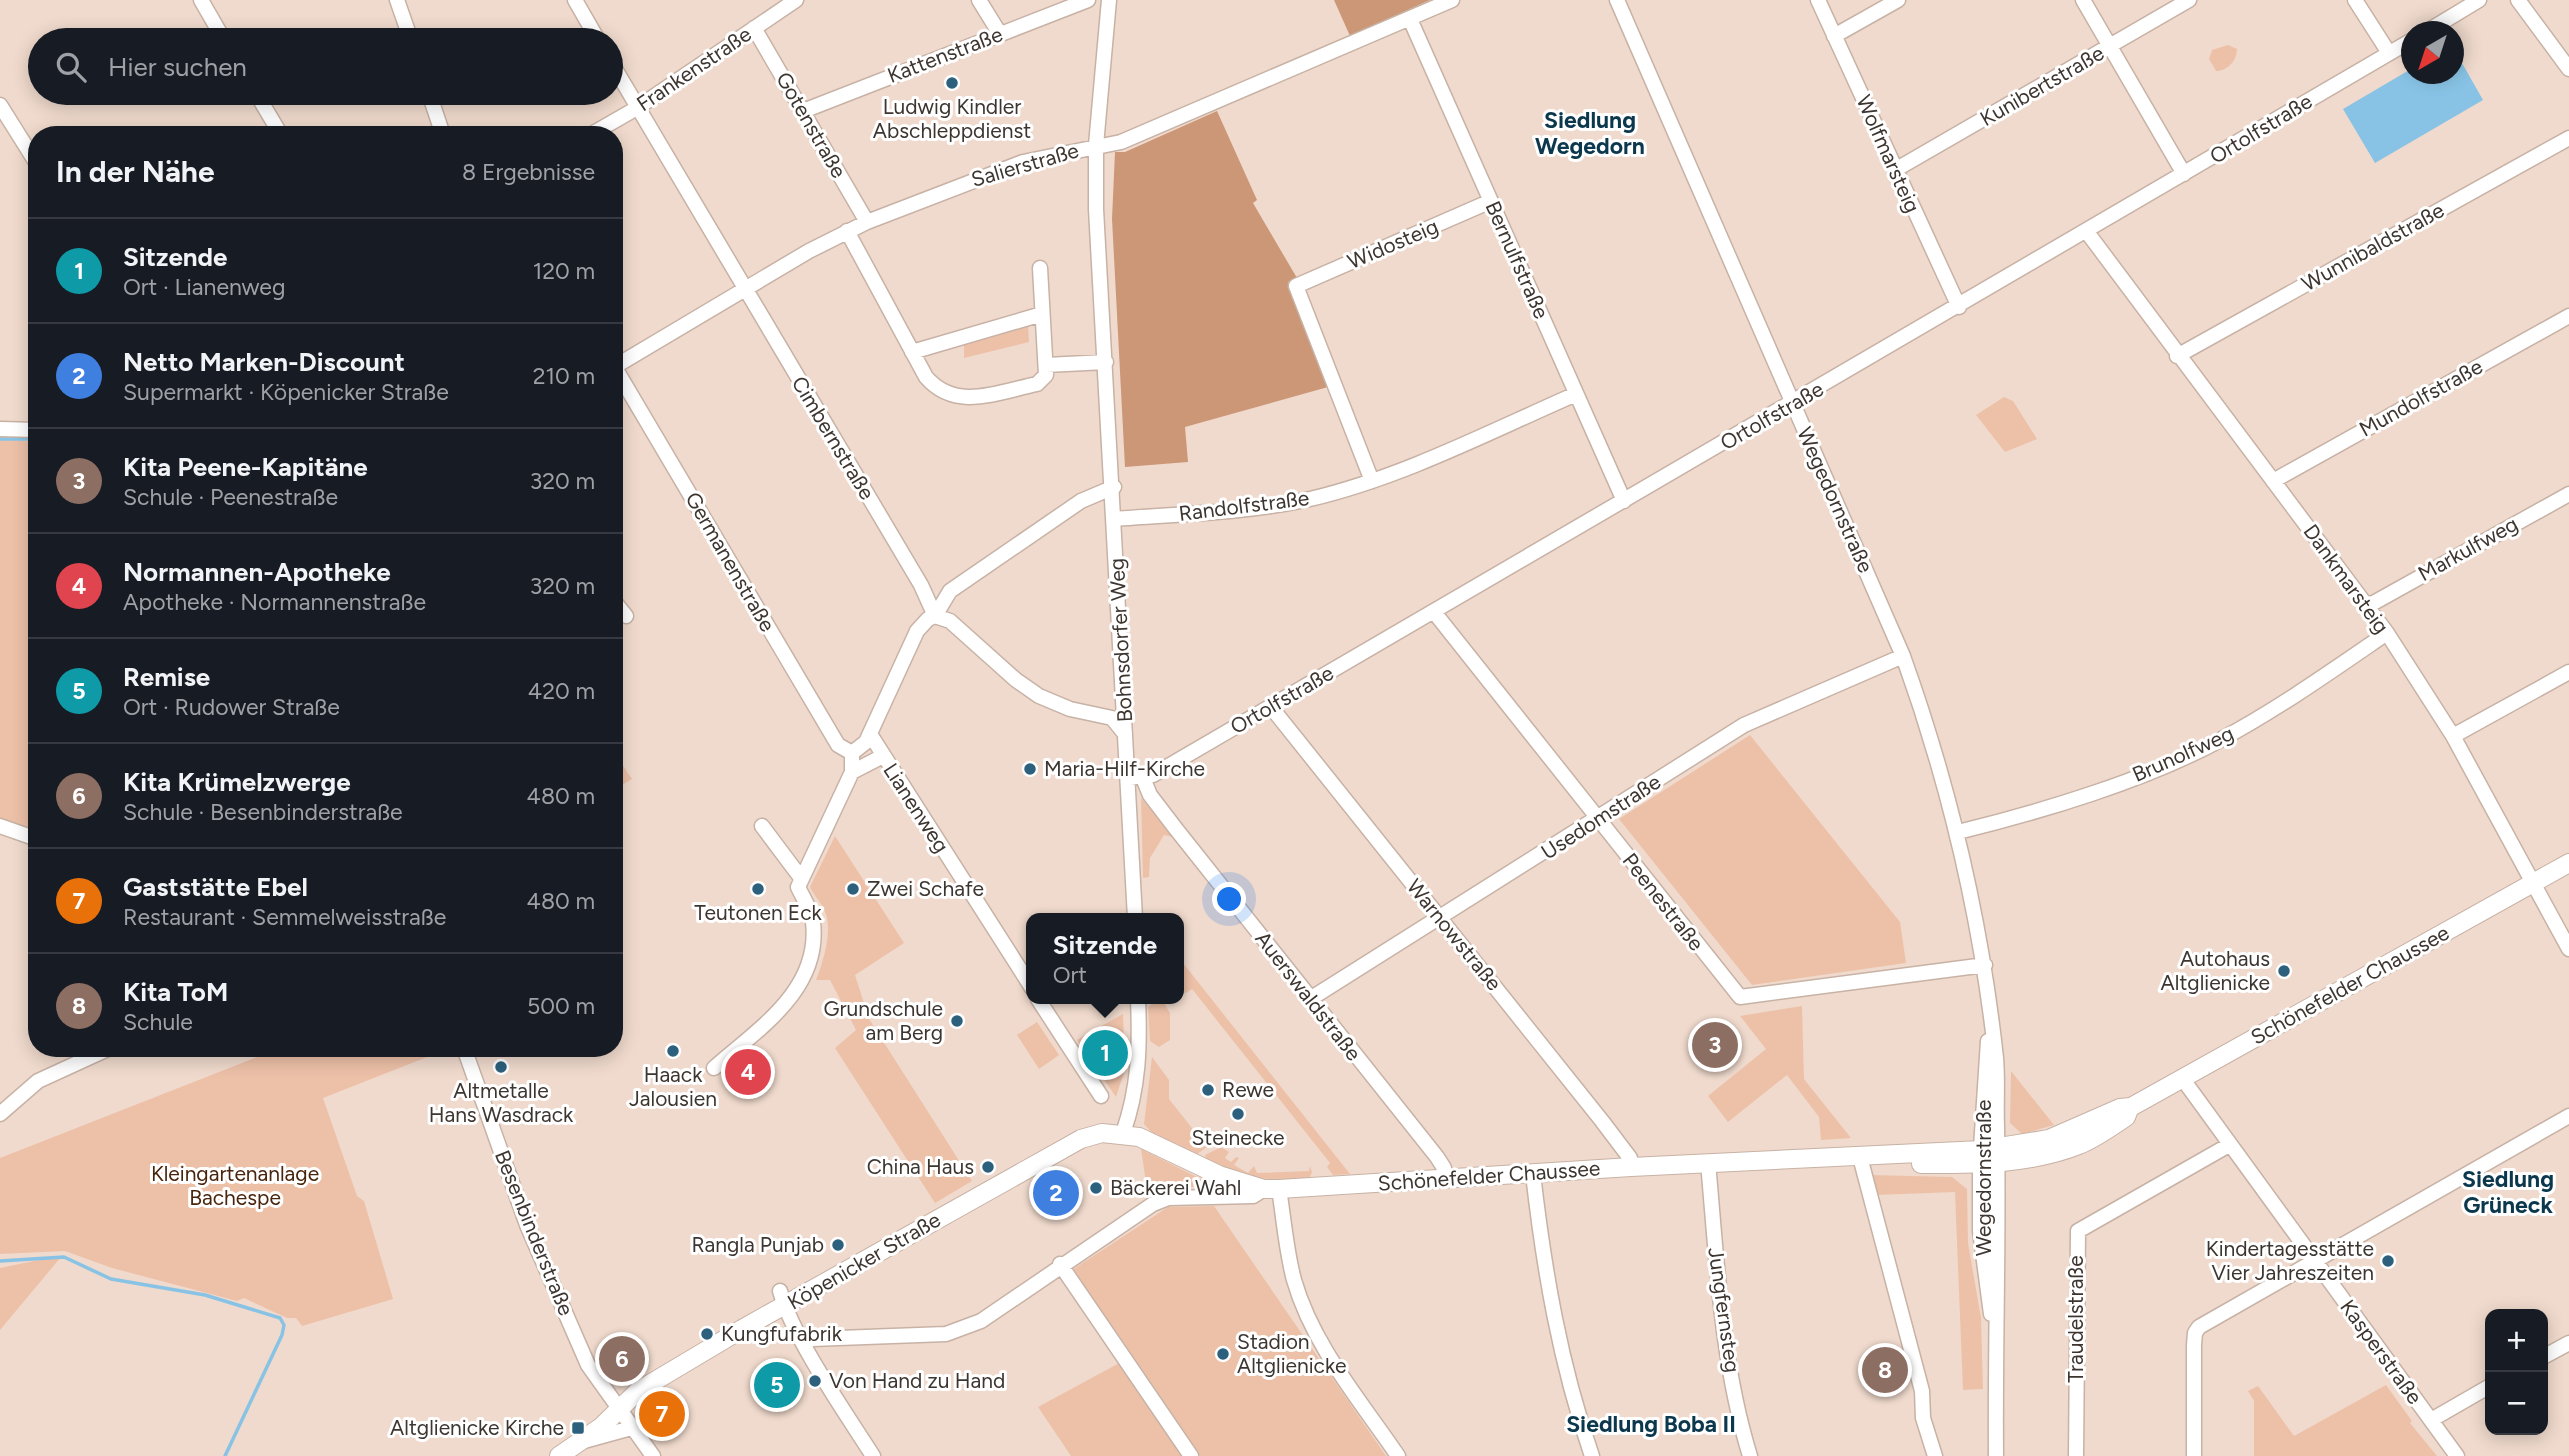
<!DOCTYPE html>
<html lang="de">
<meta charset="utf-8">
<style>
:root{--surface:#171b24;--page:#242831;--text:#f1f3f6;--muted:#9ea1a6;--line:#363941;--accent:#98b1bf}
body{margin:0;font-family:Figtree,sans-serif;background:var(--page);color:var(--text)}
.controls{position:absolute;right:21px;bottom:21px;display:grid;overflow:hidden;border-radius:14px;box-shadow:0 4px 18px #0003}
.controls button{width:63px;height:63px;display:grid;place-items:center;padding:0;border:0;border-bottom:2px solid var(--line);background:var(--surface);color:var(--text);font:35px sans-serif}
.compass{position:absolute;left:2401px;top:21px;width:63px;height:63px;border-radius:50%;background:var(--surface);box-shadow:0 4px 18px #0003;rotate:219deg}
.you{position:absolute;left:1230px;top:900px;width:24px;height:24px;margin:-18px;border:5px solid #fff;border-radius:50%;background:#1a73e8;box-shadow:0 0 0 10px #1a73e833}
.badge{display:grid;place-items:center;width:46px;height:46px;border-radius:50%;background:var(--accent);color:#fff;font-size:23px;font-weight:700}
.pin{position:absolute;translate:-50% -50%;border:4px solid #fff;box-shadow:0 2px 7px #0006}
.popup{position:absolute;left:1026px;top:913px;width:158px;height:91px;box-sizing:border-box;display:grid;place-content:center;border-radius:14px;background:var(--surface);filter:drop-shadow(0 2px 5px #0005);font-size:23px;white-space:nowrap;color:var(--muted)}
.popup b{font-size:26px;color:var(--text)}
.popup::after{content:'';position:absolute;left:50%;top:100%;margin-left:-14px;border:14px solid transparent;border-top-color:var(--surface)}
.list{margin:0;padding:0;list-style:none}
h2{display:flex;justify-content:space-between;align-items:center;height:91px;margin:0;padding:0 28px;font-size:30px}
h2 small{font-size:23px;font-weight:400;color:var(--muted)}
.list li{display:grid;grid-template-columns:46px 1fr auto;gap:21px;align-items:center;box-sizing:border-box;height:105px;padding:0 28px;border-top:2px solid var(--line)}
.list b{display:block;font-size:26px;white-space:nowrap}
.list p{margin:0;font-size:23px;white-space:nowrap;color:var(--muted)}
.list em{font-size:23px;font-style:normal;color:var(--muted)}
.icon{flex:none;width:38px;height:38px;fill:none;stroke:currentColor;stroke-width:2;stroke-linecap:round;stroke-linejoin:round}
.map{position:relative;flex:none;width:2569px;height:1456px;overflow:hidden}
.search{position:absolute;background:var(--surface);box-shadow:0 4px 18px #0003;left:28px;top:28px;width:595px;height:77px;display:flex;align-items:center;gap:18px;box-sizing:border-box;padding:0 24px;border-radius:38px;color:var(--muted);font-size:26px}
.panel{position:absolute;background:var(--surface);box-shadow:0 4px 18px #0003;left:28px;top:126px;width:595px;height:931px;border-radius:28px}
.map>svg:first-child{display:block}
.green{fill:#edc1a8}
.forest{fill:#cb9777}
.water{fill:#88c3e5}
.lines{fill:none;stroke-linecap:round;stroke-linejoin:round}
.stream{stroke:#88c3e5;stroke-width:3.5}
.minor-casing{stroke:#c7b2a5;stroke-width:17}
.major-casing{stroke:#c7b2a5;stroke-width:20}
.minor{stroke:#fff;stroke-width:14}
.major{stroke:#fff;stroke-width:18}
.poi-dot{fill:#2c607c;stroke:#fff;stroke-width:2.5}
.labels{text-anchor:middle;stroke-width:6;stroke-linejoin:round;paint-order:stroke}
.street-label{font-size:21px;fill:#3d3530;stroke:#fff}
.poi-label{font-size:21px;fill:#3d3530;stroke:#fff;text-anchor:start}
.park-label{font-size:21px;fill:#48250c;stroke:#fff}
.neighbourhood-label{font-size:23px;font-weight:bold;fill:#0c384e;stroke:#fff}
</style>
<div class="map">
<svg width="2569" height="1456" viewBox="0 0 2569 1456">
<rect width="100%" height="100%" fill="#f0dacd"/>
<path class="green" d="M2228,45L2237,49C2237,61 2227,71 2216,71L2209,59L2212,50Z
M1028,324L1029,342L964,358V342Z
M2004,397L2013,401L2037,439L2005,452L1976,415Z
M0,439L37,442V835L0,820Z
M1750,735L1900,922L1906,963L1752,985L1619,819Z
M614,752L632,779L614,790Z
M1141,798L1173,837L1164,835L1150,858L1149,877L1143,878Z
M835,836L904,943L855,975L869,1019L972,1181L935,1203L835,1048L856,1030L830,980H816C823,962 833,931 825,912C822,903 814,896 810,887Z
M1179,958L1350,1174L1333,1175L1327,1167L1330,1163L1192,989L1186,993L1179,991Z
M1155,1002L1164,1003L1170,1013V1040L1159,1047L1150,1041L1148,1007Z
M1802,1006L1804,1079L1851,1138L1821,1140L1819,1117L1787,1075L1728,1122L1708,1096L1766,1049L1740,1016Z
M1123,1014L1125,1069L1116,1097L1077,1040Z
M1037,1022L1059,1055L1039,1069L1017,1035Z
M280,1048H450L323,1098L357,1196L364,1201L393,1299L302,1326L296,1318H287L244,1298L237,1301L112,1268L65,1251L0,1254V1158Z
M1152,1057L1169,1080V1099L1207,1147L1196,1155L1153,1134L1144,1124Z
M2011,1071L2054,1125L2022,1134L2010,1123Z
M1221,1147L1229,1152L1225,1158L1231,1162L1236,1157L1239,1158L1234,1165L1248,1173L1254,1166L1257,1173L1309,1171L1310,1166L1312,1172L1309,1179C1275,1180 1234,1181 1206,1159L1205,1155Z
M1141,1149L1207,1182V1184L1148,1196Z
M1870,1175L1952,1177L1967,1189L1968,1243L1981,1318L1983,1389L1963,1390L1955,1192L1875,1195Z
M1214,1206L1386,1456H1200L1072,1270L1168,1207Z
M53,1257H61L0,1330V1268Z
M1123,1361L1188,1456H1071L1038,1407Z
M2386,1385L2412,1421L2410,1423L2437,1456H2254V1401L2248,1391L2258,1386L2294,1436Z"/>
<path class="forest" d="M1334,0H1430L1350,36Z
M1217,111L1257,200L1253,203L1297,278L1288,282L1328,387L1185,427L1188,462L1125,467L1112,219L1115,152H1125Z"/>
<path class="water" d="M2454,49L2483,100L2375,163L2343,109L2411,69L2412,74H2454Z"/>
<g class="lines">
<path class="stream" d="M0,439H37
M0,1261L64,1257L111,1279L205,1295L280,1318L284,1325L282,1335L225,1456"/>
<defs>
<path id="minor" d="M201,0L224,40
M397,0L411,40
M575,0L598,40
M979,0L1000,34
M1109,0L1096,145V209L1135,918
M1617,0L1903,656C1950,787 1981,920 1996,1058C1998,1081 1996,1104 1997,1127C1999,1237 1995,1346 1996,1456
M1818,0L1959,307
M2083,0L2184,174
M2355,0L2389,53
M2518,0L2569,69
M1410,19L1624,501
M754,28L867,222
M2426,32L2479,0
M1834,36L1898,0
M611,62L921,585L935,616
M256,93L281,135
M429,93L443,135
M0,105L37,164
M803,111L1088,0
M590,135L637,108L796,0
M1895,170L2189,0
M847,231L926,377C956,412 998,392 1037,384L1046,375L1040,268
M2087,232L2387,633L2453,736L2569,949
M912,352L1042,314
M2177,356L2569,138
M1046,365L1106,362
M614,366L838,745L852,753
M614,367L809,251L867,222L1023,162L1121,142L1452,0
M0,429L37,430
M1372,481L1296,286L1491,201
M2273,481L2569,316
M1115,519C1179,514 1246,513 1310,499C1403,477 1489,432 1576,394
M614,601L626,616
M2368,606L2569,494
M1434,612L1740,997L1985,965
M935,616L950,621L1016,680L1039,696L1070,709L1112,718L1125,734
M1271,707L1602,1121L1630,1158L1631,1167
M870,734L1032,988
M2453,736L2569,672
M852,753L866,742L917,631L928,619L935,616L950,591L1081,501L1114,487
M852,772L883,756
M1128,778L1153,775L2412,40
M1143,778L1150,795L1176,829L1437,1157L1444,1168L1445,1179
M0,826L37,839
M762,826L801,878
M1958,832C2040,812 2147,780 2220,740C2278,709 2333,670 2387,633
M1038,999L1101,1096
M1310,999L1744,725L1903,656
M1988,1041L1980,1163V1231L1991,1314
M464,1048L527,1225L588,1365L653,1456
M714,1068C758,1029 821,990 813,922C811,909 803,898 798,887L852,772V753
M2182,1078L2457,1456
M0,1114L38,1081L110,1048
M1123,1133C1139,1088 1140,1046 1138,999
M1860,1157L1922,1391L1923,1418L1935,1456
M1708,1163C1717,1261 1721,1362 1750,1456
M1533,1174C1544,1270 1560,1364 1592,1456
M1279,1189C1284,1220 1286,1250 1294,1280C1313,1346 1360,1400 1398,1456
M1060,1264L1191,1456
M780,1291C793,1338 845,1412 873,1456
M805,1343L812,1339L946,1334L981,1321L1153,1204L1168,1198L1253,1196L1264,1189
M2543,1357L2569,1343
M2431,1420L2490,1386
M584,1441L635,1427
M2076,1456L2078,1231L2229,1145
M2194,1456V1345L2195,1333L2199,1327L2569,1116"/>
<path id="major" d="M1921,1164C1973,1164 2029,1165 2079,1145C2096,1138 2111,1127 2126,1117L2128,1112
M559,1456L601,1427L638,1391L742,1329L1081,1139L1102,1133L1139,1137L1219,1175L1264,1189H1279L1631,1167L1981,1150L2049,1139L2120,1108L2131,1107L2569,863"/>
</defs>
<use href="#minor" class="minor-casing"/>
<use href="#major" class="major-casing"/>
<use href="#minor" class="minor"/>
<use href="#major" class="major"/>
</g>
<g class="poi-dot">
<circle cx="952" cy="83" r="7"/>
<circle cx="1030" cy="769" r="7"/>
<circle cx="758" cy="889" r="7"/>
<circle cx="853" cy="889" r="7"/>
<circle cx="2284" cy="971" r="7"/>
<circle cx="957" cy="1021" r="7"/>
<circle cx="673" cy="1051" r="7"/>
<circle cx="501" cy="1067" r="7"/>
<circle cx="1208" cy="1090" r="7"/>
<circle cx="1238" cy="1114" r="7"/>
<circle cx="988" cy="1167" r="7"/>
<circle cx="1096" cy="1188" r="7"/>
<circle cx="838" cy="1245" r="7"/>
<circle cx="2388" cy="1261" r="7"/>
<circle cx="707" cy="1334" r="7"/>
<circle cx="1223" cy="1354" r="7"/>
<circle cx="815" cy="1381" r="7"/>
<rect x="571" y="1421" width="14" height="14" rx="3.5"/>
</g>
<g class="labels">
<g class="street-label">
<text transform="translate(945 55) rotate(-21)" y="7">Kattenstraße</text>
<text transform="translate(694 69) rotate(-34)" y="7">Frankenstraße</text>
<text transform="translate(2042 86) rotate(-30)" y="7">Kunibertstraße</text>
<text transform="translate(811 125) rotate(60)" y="7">Gotenstraße</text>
<text transform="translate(2261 129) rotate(-31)" y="7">Ortolfstraße</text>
<text transform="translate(1888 154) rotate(66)" y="7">Wolfmarsteig</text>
<text transform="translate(1025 165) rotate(-16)" y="7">Salierstraße</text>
<text transform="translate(1393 244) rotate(-23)" y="7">Widosteig</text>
<text transform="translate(2373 247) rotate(-29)" y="7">Wunnibaldstraße</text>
<text transform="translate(1517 260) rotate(66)" y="7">Bernulfstraße</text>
<text transform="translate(2421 398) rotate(-29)" y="7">Mundolfstraße</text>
<text transform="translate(1772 416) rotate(-30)" y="7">Ortolfstraße</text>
<text transform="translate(833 438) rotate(59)" y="7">Cimbernstraße</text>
<text transform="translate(1835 500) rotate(66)" y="7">Wegedornstraße</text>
<text transform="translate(1244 506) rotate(-7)" y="7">Randolfstraße</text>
<text transform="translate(2468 549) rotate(-29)" y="7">Markulfweg</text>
<text transform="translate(730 562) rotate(60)" y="7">Germanenstraße</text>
<text transform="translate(2346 579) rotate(54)" y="7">Dankmarsteig</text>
<text transform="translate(1121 640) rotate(-93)" y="7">Bohnsdorfer Weg</text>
<text transform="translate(1282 700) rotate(-30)" y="7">Ortolfstraße</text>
<text transform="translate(2183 754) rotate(-24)" y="7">Brunolfweg</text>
<text transform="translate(916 808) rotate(57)" y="7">Lianenweg</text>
<text transform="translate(1601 817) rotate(-33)" y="7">Usedomstraße</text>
<text transform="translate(1663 902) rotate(52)" y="7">Peenestraße</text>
<text transform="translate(1454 935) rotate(51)" y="7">Warnowstraße</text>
<text transform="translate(2350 985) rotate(-29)" y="7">Schönefelder Chaussee</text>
<text transform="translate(1308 996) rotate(52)" y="7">Auerswaldstraße</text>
<text transform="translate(1489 1176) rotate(-4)" y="7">Schönefelder Chaussee</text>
<text transform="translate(1984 1178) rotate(-90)" y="7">Wegedornstraße</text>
<text transform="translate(534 1233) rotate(68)" y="7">Besenbinderstraße</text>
<text transform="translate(864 1261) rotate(-30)" y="7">Köpenicker Straße</text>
<text transform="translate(1724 1310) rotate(82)" y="7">Jungfernsteg</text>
<text transform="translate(2076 1319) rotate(-90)" y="7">Traudelstraße</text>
<text transform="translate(2381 1352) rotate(54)" y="7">Kasperstraße</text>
</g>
<g class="poi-label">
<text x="952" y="114" text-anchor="middle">Ludwig Kindler<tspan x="952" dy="24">Abschleppdienst</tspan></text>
<text x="1044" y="776">Maria-Hilf-Kirche</text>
<text x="867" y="896">Zwei Schafe</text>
<text x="758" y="920" text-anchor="middle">Teutonen Eck</text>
<text x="2270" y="966" text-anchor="end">Autohaus<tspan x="2270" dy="24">Altglienicke</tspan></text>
<text x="943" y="1016" text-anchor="end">Grundschule<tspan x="943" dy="24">am Berg</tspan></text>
<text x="673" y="1082" text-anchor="middle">Haack<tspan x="673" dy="24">Jalousien</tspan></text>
<text x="1222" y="1097">Rewe</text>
<text x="501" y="1098" text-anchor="middle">Altmetalle<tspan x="501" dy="24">Hans Wasdrack</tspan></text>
<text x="1238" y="1145" text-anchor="middle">Steinecke</text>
<text x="974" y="1174" text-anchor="end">China Haus</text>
<text x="1110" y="1195">Bäckerei Wahl</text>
<text x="824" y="1252" text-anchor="end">Rangla Punjab</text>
<text x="2374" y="1256" text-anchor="end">Kindertagesstätte<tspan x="2374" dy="24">Vier Jahreszeiten</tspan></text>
<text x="721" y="1341">Kungfufabrik</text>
<text x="1237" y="1349">Stadion<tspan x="1237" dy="24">Altglienicke</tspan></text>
<text x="829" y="1388">Von Hand zu Hand</text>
<text x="564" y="1435" text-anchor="end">Altglienicke Kirche</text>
</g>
<g class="park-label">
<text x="235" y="1181">Kleingartenanlage<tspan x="235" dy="24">Bachespe</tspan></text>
</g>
<g class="neighbourhood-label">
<text x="1590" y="128">Siedlung<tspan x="1590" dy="26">Wegedorn</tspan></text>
<text x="2508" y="1187">Siedlung<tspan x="2508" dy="26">Grüneck</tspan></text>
<text x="1651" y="1432">Siedlung Boba II</text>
</g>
</g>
</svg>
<div class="controls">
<button>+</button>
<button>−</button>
</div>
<svg class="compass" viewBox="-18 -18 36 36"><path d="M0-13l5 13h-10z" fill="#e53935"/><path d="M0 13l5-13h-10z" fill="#9ea1a6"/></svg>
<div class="you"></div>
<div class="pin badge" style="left:1105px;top:1053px;background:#0f9aa8">1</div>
<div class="popup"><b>Sitzende</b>Ort</div>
<div class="pin badge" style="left:1056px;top:1193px;background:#3f7fe0">2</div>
<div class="pin badge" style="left:1715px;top:1045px;background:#8d6e63">3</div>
<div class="pin badge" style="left:748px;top:1072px;background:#e0444e">4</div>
<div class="pin badge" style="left:777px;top:1385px;background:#0f9aa8">5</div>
<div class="pin badge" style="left:622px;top:1359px;background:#8d6e63">6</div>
<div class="pin badge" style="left:662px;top:1414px;background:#e8710a">7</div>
<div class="pin badge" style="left:1885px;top:1370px;background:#8d6e63">8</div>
<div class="search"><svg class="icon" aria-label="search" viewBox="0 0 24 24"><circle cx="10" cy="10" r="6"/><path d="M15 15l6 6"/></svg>Hier suchen</div>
<section class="panel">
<h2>In der Nähe<small>8 Ergebnisse</small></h2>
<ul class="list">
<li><span class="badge" style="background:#0f9aa8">1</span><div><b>Sitzende</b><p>Ort · Lianenweg</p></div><em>120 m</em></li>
<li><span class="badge" style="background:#3f7fe0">2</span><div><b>Netto Marken-Discount</b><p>Supermarkt · Köpenicker Straße</p></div><em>210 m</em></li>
<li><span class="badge" style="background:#8d6e63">3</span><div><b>Kita Peene-Kapitäne</b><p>Schule · Peenestraße</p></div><em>320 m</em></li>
<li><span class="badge" style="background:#e0444e">4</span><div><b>Normannen-Apotheke</b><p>Apotheke · Normannenstraße</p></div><em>320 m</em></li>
<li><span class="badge" style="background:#0f9aa8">5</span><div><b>Remise</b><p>Ort · Rudower Straße</p></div><em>420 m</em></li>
<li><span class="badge" style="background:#8d6e63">6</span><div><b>Kita Krümelzwerge</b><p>Schule · Besenbinderstraße</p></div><em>480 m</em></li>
<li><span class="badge" style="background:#e8710a">7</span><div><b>Gaststätte Ebel</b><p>Restaurant · Semmelweisstraße</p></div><em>480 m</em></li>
<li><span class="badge" style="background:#8d6e63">8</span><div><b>Kita ToM</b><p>Schule</p></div><em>500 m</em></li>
</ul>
</section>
</div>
